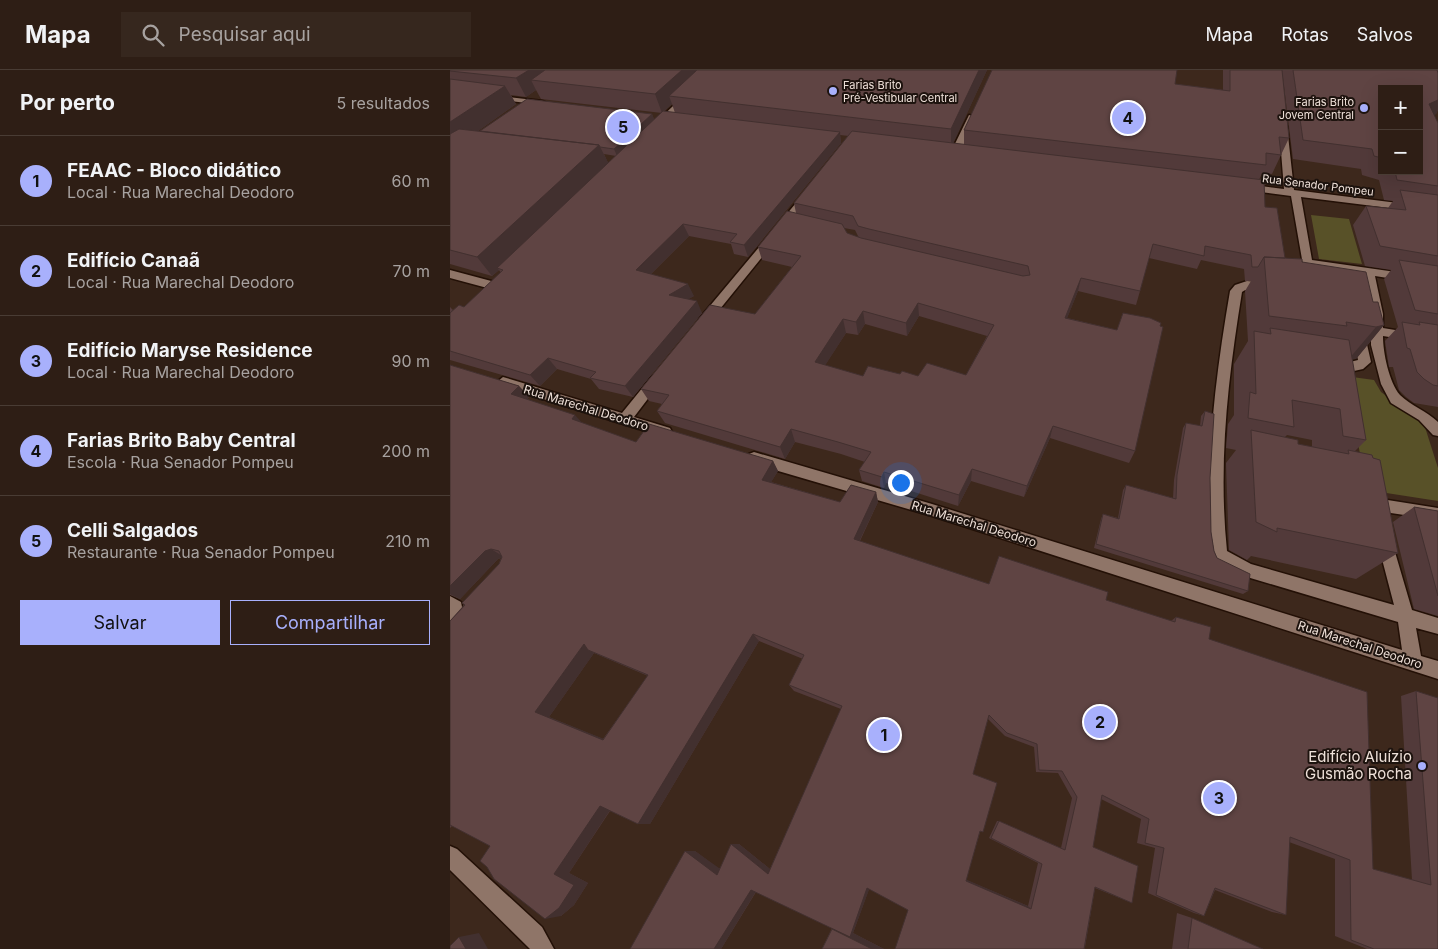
<!DOCTYPE html>
<html lang="pt">
<meta charset="utf-8">
<style>
:root{--surface:#2e1e15;--page:#36271e;--text:#f1f3f6;--muted:#a7a2a0;--line:#493c34;--accent:#a8b0fc}
body{margin:0;font-family:Inter,sans-serif;background:var(--page);color:var(--text)}
.controls{position:absolute;right:15px;top:15px;display:grid;overflow:hidden;border-radius:0px;box-shadow:0 5px 20px #0002}
.controls button{width:45px;height:45px;display:grid;place-items:center;padding:0;border:0;border-bottom:1px solid var(--line);background:var(--surface);color:var(--text);font:25px sans-serif}
.you{position:absolute;left:450px;top:412px;width:18px;height:18px;margin:-12px;border:4px solid #fff;border-radius:50%;background:#1a73e8;box-shadow:0 0 0 8px #1a73e833}
.badge{display:grid;place-items:center;width:32px;height:32px;border-radius:50%;background:var(--accent);color:#111;font-size:16px;font-weight:700}
.pin{position:absolute;translate:-50% -50%;border:2px solid #fff;box-shadow:0 1px 5px #0006}
.list{margin:0;padding:0;list-style:none}
h2{display:flex;justify-content:space-between;align-items:center;height:65px;margin:0;padding:0 20px;font-size:21px}
h2 small{font-size:16px;font-weight:400;color:var(--muted)}
.list li{display:grid;grid-template-columns:32px 1fr auto;gap:15px;align-items:center;box-sizing:border-box;height:90px;padding:0 20px;border-top:1px solid var(--line)}
.list b{display:block;font-size:19px;white-space:nowrap}
.list p{margin:0;font-size:16px;white-space:nowrap;color:var(--muted)}
.list em{font-size:16px;font-style:normal;color:var(--muted)}
.actions{display:flex;gap:10px;padding:15px 20px}
.actions a{flex:1;padding:11px 0;border:1px solid var(--accent);border-radius:0px;text-align:center;font-size:18px;color:var(--accent)}
.actions .main{background:var(--accent);color:#111}
.icon{flex:none;width:28px;height:28px;fill:none;stroke:currentColor;stroke-width:2;stroke-linecap:round;stroke-linejoin:round}
.map{position:relative;flex:none;width:988px;height:879px;overflow:hidden}
header{display:flex;align-items:center;gap:30px;box-sizing:border-box;height:70px;padding:0 25px;background:var(--surface);border-bottom:1px solid var(--line)}
header strong{font-size:24px}
nav{display:flex;gap:28px;margin-inline-start:auto;font-size:18px}
.search{width:350px;height:45px;background:var(--page);display:flex;align-items:center;gap:12px;box-sizing:border-box;padding:0 18px;border-radius:0px;color:var(--muted);font-size:19px}
main{display:flex}
aside{flex:1;background:var(--surface)}
.map>svg:first-child{display:block}
.green{fill:#585128}
.lines{fill:none;stroke-linecap:round;stroke-linejoin:round}
.minor-casing{stroke:#231006;stroke-width:3}
.minor{fill:#8f7568;fill-rule:evenodd}
.wall{fill:#523a3a;fill-rule:evenodd}
.shaded-wall{fill:#42302f}
.building{fill:#5f4443;stroke:#42302f;fill-rule:evenodd}
.poi-dot{fill:#a8b0fc;stroke:#1d130e;stroke-width:2}
.labels{text-anchor:middle;stroke-width:4;stroke-linejoin:round;paint-order:stroke}
.far-poi-label{font-size:11px;fill:#efe1d9;stroke:#1d130e;text-anchor:start}
.far-street-label{font-size:11px;fill:#efe1d9;stroke:#1d130e}
.street-label{font-size:12px;fill:#efe1d9;stroke:#1d130e}
.near-poi-label{font-size:15px;fill:#efe1d9;stroke:#1d130e;text-anchor:end}
</style>
<header>
<strong>Mapa</strong>
<div class="search"><svg class="icon" aria-label="search" viewBox="0 0 24 24"><circle cx="10" cy="10" r="6"/><path d="M15 15l6 6"/></svg>Pesquisar aqui</div>
<nav><a>Mapa</a><a>Rotas</a><a>Salvos</a></nav>
</header>
<main>
<aside>
<h2>Por perto<small>5 resultados</small></h2>
<ul class="list">
<li><span class="badge">1</span><div><b>FEAAC - Bloco didático</b><p>Local · Rua Marechal Deodoro</p></div><em>60 m</em></li>
<li><span class="badge">2</span><div><b>Edifício Canaã</b><p>Local · Rua Marechal Deodoro</p></div><em>70 m</em></li>
<li><span class="badge">3</span><div><b>Edifício Maryse Residence</b><p>Local · Rua Marechal Deodoro</p></div><em>90 m</em></li>
<li><span class="badge">4</span><div><b>Farias Brito Baby Central</b><p>Escola · Rua Senador Pompeu</p></div><em>200 m</em></li>
<li><span class="badge">5</span><div><b>Celli Salgados</b><p>Restaurante · Rua Senador Pompeu</p></div><em>210 m</em></li>
</ul>
<div class="actions"><a class="main">Salvar</a><a>Compartilhar</a></div>
</aside>
<div class="map">
<svg width="988" height="879" viewBox="0 0 988 879">
<rect width="100%" height="100%" fill="#3d281c"/>
<path class="green" d="M861,145L899,149L912,194L869,189Z
M895,306L924,310L931,322L974,354L988,398V431L917,420Z"/>
<g class="lines">
<defs>
<path id="minor" d="M261,0H269L209,59H203V55Z
M41,25L93,31L97,33L93,35L44,29H41Z
M519,45L526,47L511,82L503,84L501,82Z
M833,53L837,56L844,120L988,138V144L851,127L862,190L988,208V216L925,206L933,244V258L988,267V275L933,266C933,283 939,312 950,325C961,336 977,341 988,352V366L983,365L969,350L941,333L931,314L921,275V244L913,205L853,195L841,126L796,120L791,117L796,114L834,119L829,56Z
M356,121L364,123L257,255H249V249Z
M0,200L45,212L47,215L41,219L0,208Z
M797,211L819,213L825,217C816,225 802,214 792,222C778,308 768,394 777,481L801,494L944,535L927,470L930,465L935,463L940,465L962,540L988,548V564L966,558L971,586L988,591V609L482,446L304,394L299,392L297,388L299,384L304,382L482,434L952,580L948,552L797,507L764,490L762,485C754,396 765,309 780,221L785,215Z
M908,257L914,261L921,292L913,299L895,303L894,306H884L882,299L884,296L908,290L902,261Z
M207,304L213,309L184,347L220,358L222,362L220,366L215,367L48,315L47,312L53,307L172,343L202,306Z
M925,428L988,438V450L934,442L932,446L927,447L922,446L918,434L920,430Z
M0,526L11,532L14,547L6,561L0,563Z
M0,776L7,779L92,857L104,879H80L0,800Z"/>
</defs>
<use href="#minor" class="minor-casing"/>
<use href="#minor" class="minor"/>
</g>
<path class="wall" d="M0,0H537L503,73L514,75V60L725,14L773,20V0H832L839,68L822,104L812,103L809,110L815,137L835,188L852,192L923,232L934,255L906,289H902L916,370L905,381L948,483L906,509L801,486L797,490L779,480L776,393L786,380L776,378L778,354L784,345V294L798,271L795,221L801,211H795L794,199L751,190L747,199L699,188L690,221L686,235L628,221L617,248L667,260L673,243L685,381L679,393L600,368L574,427L521,411L508,436L436,413L434,418L412,411L409,400L415,392L391,384L345,372L335,389L215,353L207,341L212,334L199,331L191,319L305,244L342,197L312,190L308,177L346,143L344,133L399,66L390,65L391,73L298,187L284,184L281,174L239,166L201,204L244,226L238,229L252,243L183,327L149,319L141,309L107,299L90,316L0,290V237L3,240L14,237L51,203L49,200L42,206L0,194ZM86,20L91,29L212,43L204,50L202,44L28,61L66,34L61,25L76,27ZM222,34L225,43L214,41ZM154,84L166,86L158,93ZM394,158L405,160L409,168L397,163ZM469,246L537,266L516,305L468,306L450,304L413,306L375,295L396,263L408,265L415,254L457,266ZM837,365L862,370V377L848,374L835,367Z
M832,0H988V2H987L988,3V40L986,44L984,45L988,53V337L964,333L956,327L949,320L943,297H939L935,271L948,257L934,209L941,200L915,196L903,155L916,136L938,138L943,131L934,130L929,110L912,105L911,99L843,89ZM932,19L969,101H932Z
M0,295L69,316L79,327L77,329L132,353L186,372L323,391L328,401L321,412L390,432L426,422L428,432L410,471L539,514L656,530L721,551L726,547L759,569L923,799L962,810L951,626L966,621L988,879H917L885,866V789L839,772L836,845L822,842L765,820L754,846L744,843L698,823L705,778L687,773L691,749L651,729L643,777L682,833L645,818L635,877L458,840L419,819L403,863L434,879H372L382,858L306,822L271,879L245,781L269,799L289,774L320,799L391,639L344,621L339,615L353,589L309,571L200,754H188L160,741L119,803L138,813L124,835L111,846L40,776L2,756L0,758V551L49,494L51,488L48,489L10,529L0,525ZM144,583L198,606L153,669L99,647ZM538,649L555,666L584,677L586,702L608,703L622,728L611,778L549,751H547L539,768L588,793L578,836L516,810L530,762H533L523,704Z
M755,341L760,408L761,462L764,481L767,488L798,521L793,524L644,478L651,449L653,444L668,448L673,420L676,415L723,428L724,410L733,358L736,353L750,356L751,346Z
M964,437L988,441V546L964,539L943,452Z
M727,843L742,848L813,879H722Z"/>
<path class="shaded-wall" d="M79,0H115L81,10L86,20L76,27L66,8Z
M232,0H258L219,26L222,34L212,43L205,24Z
M529,0H537L501,78V59Z
M55,16L66,34L0,81V52Z
M988,30V40L986,44L969,52L979,34Z
M202,44L205,51L167,86L164,79Z
M390,62L391,73L298,187L294,175Z
M149,75L159,94L47,198L49,200L42,206L27,187Z
M233,154L239,166L193,212L186,200Z
M631,208L628,221L612,261L615,248Z
M238,214L244,226L225,237L219,225Z
M247,231L252,243L183,327L175,316Z
M468,233L469,246L457,266L456,253Z
M413,241L415,254L408,265L406,252Z
M393,249L396,263L369,305L365,292Z
M934,255L906,289L898,290L926,257Z
M98,288L107,299L90,316L80,305Z
M69,316L79,327L71,334L61,324Z
M125,345L135,356L122,349Z
M603,356L600,368L574,427L577,416Z
M341,359L345,372L335,389L330,377Z
M323,391L328,401L317,419L312,410Z
M522,399L521,411L508,436L509,425Z
M434,402L436,413L434,418L432,407Z
M426,422L428,432L406,478L404,469Z
M41,479L54,487L48,489L10,529L0,524V516L35,481Z
M303,564L309,571L200,754H188Z
M134,574L138,580L144,583L99,647L164,673L153,670L85,642Z
M150,736L162,737L119,803L138,813L124,835L111,846L95,849L104,804Z
M281,774H289L325,803L318,804Z
M235,781H245L276,803L267,805Z
M515,809L578,836L581,839L516,811Z
M420,817L403,863L434,879H422L382,859L417,818Z
M308,818L271,879H264L301,820Z
M29,863L38,879H16L9,867Z"/>
<path class="building" d="M0,0H79L66,8L0,1Z
M95,0H232L205,24L81,10Z
M247,0H529L501,59L219,26Z
M542,0H727L725,14L780,21V0H832L839,68L829,67L831,85L816,83V95L514,60Z
M843,0H987L988,3V30L979,34L988,53V116L947,110L945,101H969V19H932V88L924,86L922,79L853,70Z
M0,9L55,16L0,52Z
M77,29L202,44L164,79L150,77L149,75L30,61Z
M213,41L390,62L294,175L280,172L287,164L233,154L186,200L238,214L219,225L247,231L175,316L140,308L146,302L98,288L80,305L0,281V243L9,235L14,237L53,200L47,198Z
M9,59L149,75L27,187L0,180V64Z
M402,61L814,110L815,137L827,138L835,188L814,187L808,197H802L801,185L755,176L754,186L703,174L690,221L631,208L615,248L667,260L673,243L700,248L711,253L710,256L713,257L685,381L603,356L577,416L522,399L509,425L434,402L432,407L409,400L421,382L388,372L341,359L330,377L207,341L219,325L191,319L260,235L305,244L351,186L308,177L337,141L392,154L397,163L411,168L573,206L580,205L578,196L419,159L408,156L403,146L344,133ZM468,233L544,255L516,305L477,293L468,306L452,301L450,304L418,296L413,306L365,292L393,249L406,252L413,241L456,253Z
M950,120L988,125V186L930,176L916,136L956,140Z
M814,187L852,189V192L916,202L923,232H928L934,255L926,257L896,252L897,256L819,246Z
M949,190L988,196V244L965,240Z
M952,252L970,255L969,252L988,255V316L983,315L974,309L967,302L960,279L957,278Z
M820,258L899,270L916,370L893,366L890,339L842,330L844,357L798,348L800,322L806,324L804,261L821,264Z
M0,295L69,316L61,324L125,345L122,349L186,372L199,354L323,391L312,410L390,432L401,415L426,422L404,469L539,514L549,486L658,522L656,530L725,552L726,547L761,557L759,569L917,622L923,799L981,815L966,621L988,628V879H924L901,870L900,790L840,767L836,845L765,818L754,846L706,825L714,778L695,773L699,749L652,725L643,777L688,796L682,833L645,817L634,879H635H445L458,840L417,818L400,867L301,820L264,879H180L235,781L267,805L281,774L318,804L392,636L339,615L354,585L303,564L188,754L150,736L104,804L124,815L109,838L95,849L44,809L37,797L30,791L40,776L0,755V551L15,535L12,533L49,494L52,487L49,481L41,479L35,481L0,516ZM134,574L138,580L198,605L153,670L85,642ZM539,645L557,663L587,674L589,700L612,701L627,727L615,780L549,751L541,768L592,794L581,839L516,811L530,761L533,762L547,713L523,704Z
M755,341L764,344L760,408L761,462L764,481L767,488L800,504L798,521L646,474L653,444L669,449L676,415L726,429L727,405L736,353L752,356Z
M801,360L848,370V374L899,384L898,380L922,385L923,388L930,390L948,483L827,458V462L806,452Z
M964,437L988,441V526Z
M742,848L813,879H738Z
M382,859L422,879H372Z
M9,867L16,879H0V876Z"/>
<g class="poi-dot">
<circle cx="383" cy="21" r="5"/>
<circle cx="914" cy="38" r="5"/>
<circle cx="972" cy="696" r="5"/>
</g>
<g class="labels">
<g class="far-poi-label">
<text x="393" y="19">Farias Brito<tspan x="393" dy="13">Pré-Vestibular Central</tspan></text>
<text x="904" y="36" text-anchor="end">Farias Brito<tspan x="904" dy="13">Jovem Central</tspan></text>
</g>
<g class="far-street-label">
<text transform="translate(868 115) rotate(7)" y="4">Rua Senador Pompeu</text>
</g>
<g class="street-label">
<text transform="translate(136 338) rotate(17)" y="4">Rua Marechal Deodoro</text>
<text transform="translate(524 454) rotate(17)" y="4">Rua Marechal Deodoro</text>
<text transform="translate(910 575) rotate(18)" y="4">Rua Marechal Deodoro</text>
</g>
<g class="near-poi-label">
<text x="962" y="692">Edifício Aluízio<tspan x="962" dy="17">Gusmão Rocha</tspan></text>
</g>
</g>
</svg>
<div class="controls">
<button>+</button>
<button>−</button>
</div>
<div class="you"></div>
<div class="pin badge" style="left:434px;top:665px">1</div>
<div class="pin badge" style="left:650px;top:652px">2</div>
<div class="pin badge" style="left:769px;top:728px">3</div>
<div class="pin badge" style="left:678px;top:48px">4</div>
<div class="pin badge" style="left:173px;top:57px">5</div>
</div>
</main>
